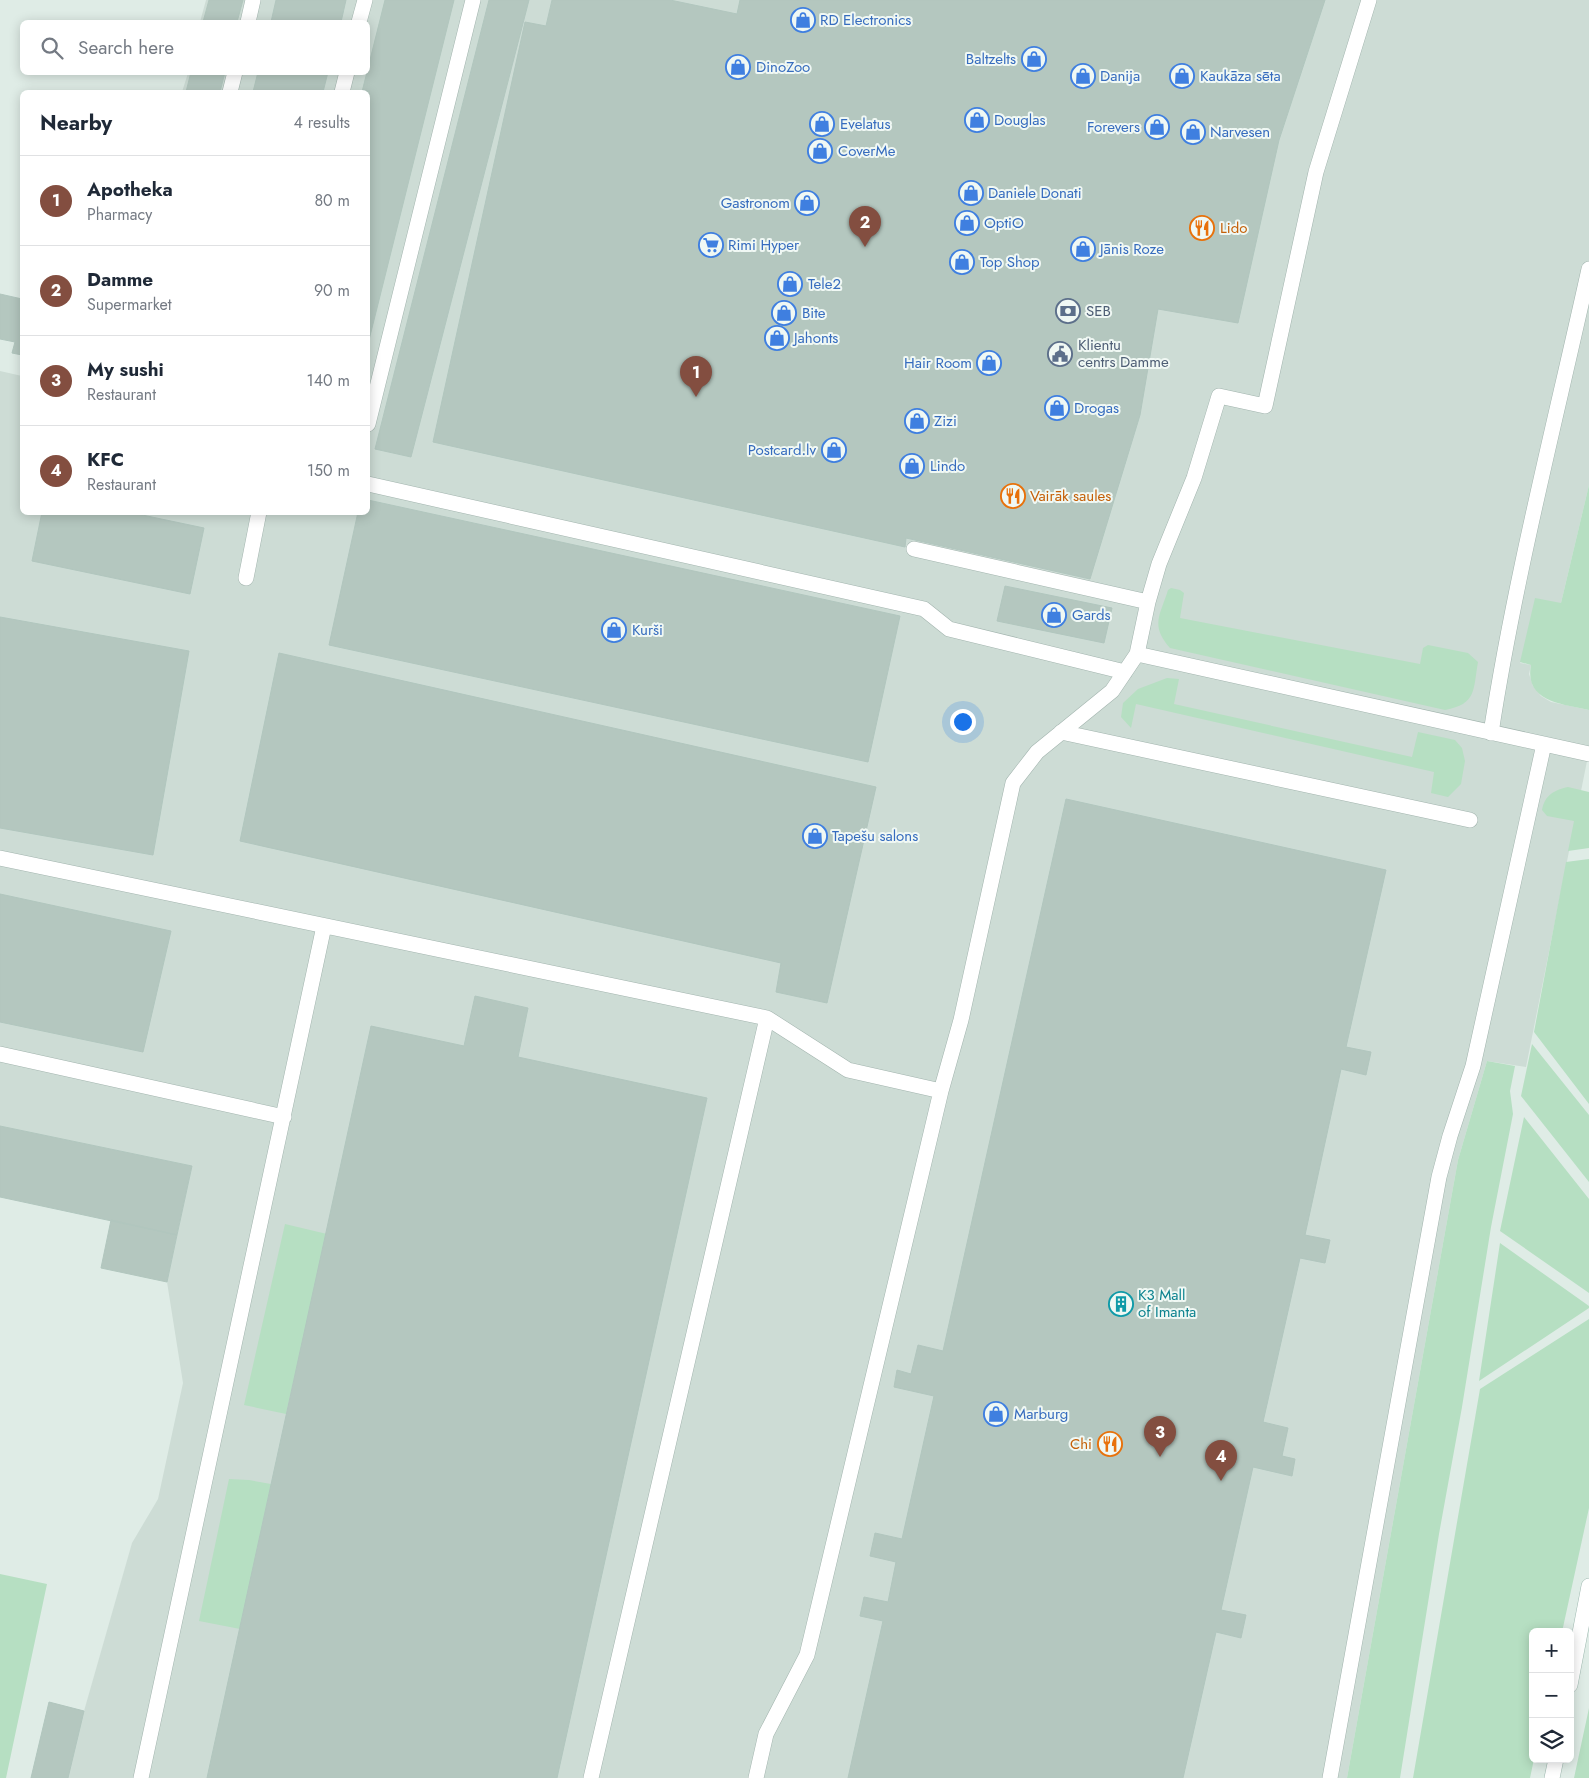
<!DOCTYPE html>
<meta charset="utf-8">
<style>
:root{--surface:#fff;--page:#f2f2f3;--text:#1f2937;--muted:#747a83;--line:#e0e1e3;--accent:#834e40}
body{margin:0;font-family:Jost,sans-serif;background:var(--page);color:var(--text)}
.controls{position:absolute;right:15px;bottom:15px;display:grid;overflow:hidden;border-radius:8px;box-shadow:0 2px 12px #0003}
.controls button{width:45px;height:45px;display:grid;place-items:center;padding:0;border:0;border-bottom:1px solid var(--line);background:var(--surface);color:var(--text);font:25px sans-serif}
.you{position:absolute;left:962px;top:721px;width:18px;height:18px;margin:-12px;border:4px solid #fff;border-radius:50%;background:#1a73e8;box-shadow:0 0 0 8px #1a73e833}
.badge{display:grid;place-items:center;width:32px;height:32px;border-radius:50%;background:var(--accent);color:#fff;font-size:16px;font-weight:700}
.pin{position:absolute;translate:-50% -41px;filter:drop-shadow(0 1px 2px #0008)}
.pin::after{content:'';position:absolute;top:26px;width:18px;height:15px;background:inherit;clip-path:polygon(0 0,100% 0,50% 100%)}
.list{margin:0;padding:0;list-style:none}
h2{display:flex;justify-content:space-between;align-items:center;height:65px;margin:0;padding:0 20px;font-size:21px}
h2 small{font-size:16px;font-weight:400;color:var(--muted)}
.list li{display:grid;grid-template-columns:32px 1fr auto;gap:15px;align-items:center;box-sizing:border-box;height:90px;padding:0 20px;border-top:1px solid var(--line)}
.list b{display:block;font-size:19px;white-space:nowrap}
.list p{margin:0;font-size:16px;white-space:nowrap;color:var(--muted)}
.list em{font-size:16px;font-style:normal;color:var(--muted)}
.icon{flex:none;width:28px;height:28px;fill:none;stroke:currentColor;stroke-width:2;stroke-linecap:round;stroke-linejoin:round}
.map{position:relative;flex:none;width:1589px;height:1778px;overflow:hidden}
.search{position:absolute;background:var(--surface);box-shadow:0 2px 12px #0003;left:20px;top:20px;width:350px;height:55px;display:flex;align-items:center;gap:12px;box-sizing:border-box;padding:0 18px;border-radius:8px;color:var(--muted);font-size:19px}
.panel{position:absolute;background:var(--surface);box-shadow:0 2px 12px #0003;left:20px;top:90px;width:350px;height:425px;border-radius:8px}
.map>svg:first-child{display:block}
.built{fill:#cddcd5}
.green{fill:#b6dfc2}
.building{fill:#b4c7bf;stroke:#b1c6be}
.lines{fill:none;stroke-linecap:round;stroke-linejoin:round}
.lane-casing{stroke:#a2b4ae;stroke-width:16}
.secondary-casing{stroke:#9db8af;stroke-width:16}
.lane{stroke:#fff;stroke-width:15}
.secondary{stroke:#fff;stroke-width:15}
.labels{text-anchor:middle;stroke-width:4;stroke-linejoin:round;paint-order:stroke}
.shop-label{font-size:15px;fill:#366cbe;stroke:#f0f8f4;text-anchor:start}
.food-label{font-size:15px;fill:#c56008;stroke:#f0f8f4;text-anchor:start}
.service-label{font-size:15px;fill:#4e5e75;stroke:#f0f8f4;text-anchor:start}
.culture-label{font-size:15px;fill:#0d838f;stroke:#f0f8f4;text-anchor:start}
</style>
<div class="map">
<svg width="1589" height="1778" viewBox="0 0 1589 1778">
<rect width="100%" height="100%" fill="#dfece6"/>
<path class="built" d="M206,0H1589V485L1561,603L1520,663L1531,665L1529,674L1533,686L1541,696L1551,702L1589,710V751L1526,1067L1487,1061L1458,1160L1347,1778H31L49,1702L84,1711L132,1543L158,1499L183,1383L167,1282L192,1166L0,1126V371L22,376V512H368V92H182L188,73L368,72V22H200Z"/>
<path class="green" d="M1589,485V710C1563,704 1524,702 1531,665L1520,662L1535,598L1561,603Z
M1171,588L1180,590L1184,593L1180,618L1420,664L1423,648L1428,645L1468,653L1478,662C1473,690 1477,704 1445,710L1170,648C1150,625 1160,616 1168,590Z
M1167,678L1179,679L1174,704L1412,757L1418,732L1455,740L1462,748L1465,761L1461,784L1448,797L1431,793L1434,772L1136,704L1131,728L1121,717L1123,703L1138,689Z
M1568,787L1589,792V848L1568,851L1574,821L1547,816L1542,810C1545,795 1554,790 1568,787Z
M1589,859V1104L1534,1032L1566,862Z
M1532,1044L1589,1115V1182L1521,1096Z
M1487,1061L1515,1066L1510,1091L1513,1114L1491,1227L1462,1407L1439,1534L1400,1778H1347L1458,1160Z
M1524,1117L1589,1199V1293L1500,1231Z
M285,1224L327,1234L286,1414L244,1405Z
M1500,1243L1589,1306V1308L1479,1381Z
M1589,1319V1508L1562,1632H1533L1534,1759L1530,1778H1413L1480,1389Z
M229,1479L249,1480L271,1484L240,1629L199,1621Z
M0,1574L47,1584L6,1778H0Z
M1589,1708V1778H1574Z"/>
<path class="building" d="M209,0H243L237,22H203Z
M276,0H346L341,22H271Z
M385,0H454L368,344V92H362Z
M489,0H529L411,457L375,449Z
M552,0H670L737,14L740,0H1325L1279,140L1238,323L1158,309L1140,415L1090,579L906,538L905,547L433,442L525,22L546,26Z
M191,72H225L220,92H186Z
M258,72H328L323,92H253Z
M0,294L22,299V355L12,353L15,342L0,339Z
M368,500L900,616L868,762L329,645L358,512H368Z
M42,512H128L204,528L190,594L32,561Z
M1005,586L1112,608L1104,643L997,621Z
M0,617L189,651L153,855L0,828Z
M279,653L876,787L827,1003L776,992L781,963L240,841Z
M1066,799L1386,870L1346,1047L1371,1052L1366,1075L1341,1069L1305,1235L1330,1240L1325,1263L1300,1258L1263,1422L1288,1428L1282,1456L1295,1459L1292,1476L1253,1467L1221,1610L1246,1615L1241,1638L1216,1632L1183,1778H848L883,1621L860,1616L864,1597L888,1602L896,1562L870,1556L875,1533L902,1539L934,1396L894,1387L897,1370L911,1374L918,1345L943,1351Z
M0,894L171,931L143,1052L0,1022Z
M475,996L528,1008L518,1057L707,1098L557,1778H207L371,1026L464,1046Z
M0,1126L192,1166L177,1235L0,1197Z
M111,1220L177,1235L167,1282L101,1268Z
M49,1702L84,1711L68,1778H31Z"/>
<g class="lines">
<defs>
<path id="lane" d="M248,22L253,0
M359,22L365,0
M230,92L235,72
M342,92L347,72
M368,424L473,0
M368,484L924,609L949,629L1125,672
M914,549L1148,602
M246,578L259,512
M1137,654L1589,754
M1061,732L1470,820
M1491,733C1515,577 1555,423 1589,269
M0,858L767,1018L848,1070L941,1091
M0,1054L284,1117
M141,1778L324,926
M591,1778L767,1018
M756,1778L766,1734L807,1655L941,1091L961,1020L1013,783L1037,752L1112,691L1137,654L1148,602L1159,564L1194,478L1219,396L1265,406L1316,172L1369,0
M1330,1778L1439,1177L1450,1136L1473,1066L1544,744"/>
<path id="secondary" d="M1570,1685L1589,1586
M1552,1778L1556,1759"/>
</defs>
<use href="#lane" class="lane-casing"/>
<use href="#secondary" class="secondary-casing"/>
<use href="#lane" class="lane"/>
<use href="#secondary" class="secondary"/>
</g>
<defs>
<symbol id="shop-ring" viewBox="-11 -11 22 22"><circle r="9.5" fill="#f0f8f4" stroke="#3f7fe0" stroke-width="1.5"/><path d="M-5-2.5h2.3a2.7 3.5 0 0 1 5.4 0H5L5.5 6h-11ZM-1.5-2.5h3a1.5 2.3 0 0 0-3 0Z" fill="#3f7fe0"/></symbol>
<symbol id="restaurant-ring" viewBox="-11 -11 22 22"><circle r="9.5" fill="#f0f8f4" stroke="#e8710a" stroke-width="1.5"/><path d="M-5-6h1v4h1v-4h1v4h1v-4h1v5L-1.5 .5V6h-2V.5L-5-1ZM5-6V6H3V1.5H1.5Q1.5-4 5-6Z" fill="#e8710a"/></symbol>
<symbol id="supermarket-ring" viewBox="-11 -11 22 22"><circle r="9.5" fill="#f0f8f4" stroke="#3f7fe0" stroke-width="1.5"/><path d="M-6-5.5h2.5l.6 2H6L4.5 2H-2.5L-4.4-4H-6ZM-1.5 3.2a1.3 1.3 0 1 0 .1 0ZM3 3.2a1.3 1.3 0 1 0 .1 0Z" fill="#3f7fe0"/></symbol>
<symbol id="bank-ring" viewBox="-11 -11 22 22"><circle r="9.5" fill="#f0f8f4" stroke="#5c6f8a" stroke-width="1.5"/><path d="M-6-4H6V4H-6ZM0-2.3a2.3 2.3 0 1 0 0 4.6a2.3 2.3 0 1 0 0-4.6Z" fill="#5c6f8a"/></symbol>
<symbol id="civic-ring" viewBox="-11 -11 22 22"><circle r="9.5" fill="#f0f8f4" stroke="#5c6f8a" stroke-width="1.5"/><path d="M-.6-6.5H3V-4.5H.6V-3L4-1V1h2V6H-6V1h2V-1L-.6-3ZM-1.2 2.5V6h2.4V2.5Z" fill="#5c6f8a"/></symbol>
<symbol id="building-ring" viewBox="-11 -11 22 22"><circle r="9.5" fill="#f0f8f4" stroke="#0f9aa8" stroke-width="1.5"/><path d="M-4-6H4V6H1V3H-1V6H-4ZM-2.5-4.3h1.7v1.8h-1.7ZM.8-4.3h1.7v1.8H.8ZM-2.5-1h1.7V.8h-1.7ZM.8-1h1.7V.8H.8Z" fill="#0f9aa8"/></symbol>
</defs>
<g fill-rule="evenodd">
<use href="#shop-ring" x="789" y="6" width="28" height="28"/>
<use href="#shop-ring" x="1020" y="45" width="28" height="28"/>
<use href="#shop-ring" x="724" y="53" width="28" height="28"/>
<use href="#shop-ring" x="1069" y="62" width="28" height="28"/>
<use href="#shop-ring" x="1168" y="62" width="28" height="28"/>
<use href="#shop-ring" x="963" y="106" width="28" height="28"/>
<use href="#shop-ring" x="808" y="110" width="28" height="28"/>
<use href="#shop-ring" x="1143" y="113" width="28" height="28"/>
<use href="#shop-ring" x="1179" y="118" width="28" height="28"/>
<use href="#shop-ring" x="806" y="137" width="28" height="28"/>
<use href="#shop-ring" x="957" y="179" width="28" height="28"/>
<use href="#shop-ring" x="793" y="189" width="28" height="28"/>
<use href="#shop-ring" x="953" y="209" width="28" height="28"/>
<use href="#restaurant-ring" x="1188" y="214" width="28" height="28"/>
<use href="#supermarket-ring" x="697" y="231" width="28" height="28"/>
<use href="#shop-ring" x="1069" y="235" width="28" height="28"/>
<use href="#shop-ring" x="948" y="248" width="28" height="28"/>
<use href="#shop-ring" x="776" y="270" width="28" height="28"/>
<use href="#bank-ring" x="1054" y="297" width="28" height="28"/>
<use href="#shop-ring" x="770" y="299" width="28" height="28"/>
<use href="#shop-ring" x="763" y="324" width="28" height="28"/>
<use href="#civic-ring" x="1046" y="340" width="28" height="28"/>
<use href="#shop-ring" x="975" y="349" width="28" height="28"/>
<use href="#shop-ring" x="1043" y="394" width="28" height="28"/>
<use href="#shop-ring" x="903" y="407" width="28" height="28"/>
<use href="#shop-ring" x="820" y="436" width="28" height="28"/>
<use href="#shop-ring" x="898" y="452" width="28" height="28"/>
<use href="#restaurant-ring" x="999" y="482" width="28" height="28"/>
<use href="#shop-ring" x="1040" y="601" width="28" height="28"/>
<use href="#shop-ring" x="600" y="616" width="28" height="28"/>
<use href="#shop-ring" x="801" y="822" width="28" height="28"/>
<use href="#building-ring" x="1107" y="1290" width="28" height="28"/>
<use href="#shop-ring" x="982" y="1400" width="28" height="28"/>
<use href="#restaurant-ring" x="1096" y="1430" width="28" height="28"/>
</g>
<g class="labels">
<g class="shop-label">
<text x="820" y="25">RD Electronics</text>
<text x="1016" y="64" text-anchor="end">Baltzelts</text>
<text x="756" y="72">DinoZoo</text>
<text x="1100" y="81">Danija</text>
<text x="1200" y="81">Kaukāza sēta</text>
<text x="994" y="125">Douglas</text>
<text x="840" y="129">Evelatus</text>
<text x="1140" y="132" text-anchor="end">Forevers</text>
<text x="1210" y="137">Narvesen</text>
<text x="838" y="156">CoverMe</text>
<text x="988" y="198">Daniele Donati</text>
<text x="790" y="208" text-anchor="end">Gastronom</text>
<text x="984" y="228">OptiO</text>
<text x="728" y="250">Rimi Hyper</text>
<text x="1100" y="254">Jānis Roze</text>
<text x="980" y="267">Top Shop</text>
<text x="808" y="289">Tele2</text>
<text x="802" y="318">Bite</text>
<text x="794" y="343">Jahonts</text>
<text x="972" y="368" text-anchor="end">Hair Room</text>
<text x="1074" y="413">Drogas</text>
<text x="934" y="426">Zizi</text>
<text x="816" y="455" text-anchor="end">Postcard.lv</text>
<text x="930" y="471">Lindo</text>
<text x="1072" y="620">Gards</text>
<text x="632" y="635">Kurši</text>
<text x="832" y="841">Tapešu salons</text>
<text x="1014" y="1419">Marburg</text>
</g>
<g class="food-label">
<text x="1220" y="233">Lido</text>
<text x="1030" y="501">Vairāk saules</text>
<text x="1092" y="1449" text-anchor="end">Chi</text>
</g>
<g class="service-label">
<text x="1086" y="316">SEB</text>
<text x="1078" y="350">Klientu<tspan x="1078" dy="17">centrs Damme</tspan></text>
</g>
<g class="culture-label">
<text x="1138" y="1300">K3 Mall<tspan x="1138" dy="17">of Imanta</tspan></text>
</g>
</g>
</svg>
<div class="controls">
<button>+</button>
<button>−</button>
<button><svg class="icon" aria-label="layers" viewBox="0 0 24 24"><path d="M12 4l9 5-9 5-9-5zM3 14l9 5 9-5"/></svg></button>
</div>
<div class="you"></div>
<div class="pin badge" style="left:696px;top:397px">1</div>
<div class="pin badge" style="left:865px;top:247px">2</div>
<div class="pin badge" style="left:1160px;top:1457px">3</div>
<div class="pin badge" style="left:1221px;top:1481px">4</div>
<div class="search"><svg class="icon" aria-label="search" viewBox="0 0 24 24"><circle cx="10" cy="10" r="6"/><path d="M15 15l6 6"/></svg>Search here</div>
<section class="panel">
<h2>Nearby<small>4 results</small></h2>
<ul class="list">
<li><span class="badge">1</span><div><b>Apotheka</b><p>Pharmacy</p></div><em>80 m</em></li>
<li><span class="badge">2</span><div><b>Damme</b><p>Supermarket</p></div><em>90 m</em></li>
<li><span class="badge">3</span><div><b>My sushi</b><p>Restaurant</p></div><em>140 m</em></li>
<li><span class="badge">4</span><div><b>KFC</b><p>Restaurant</p></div><em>150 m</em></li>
</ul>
</section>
</div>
